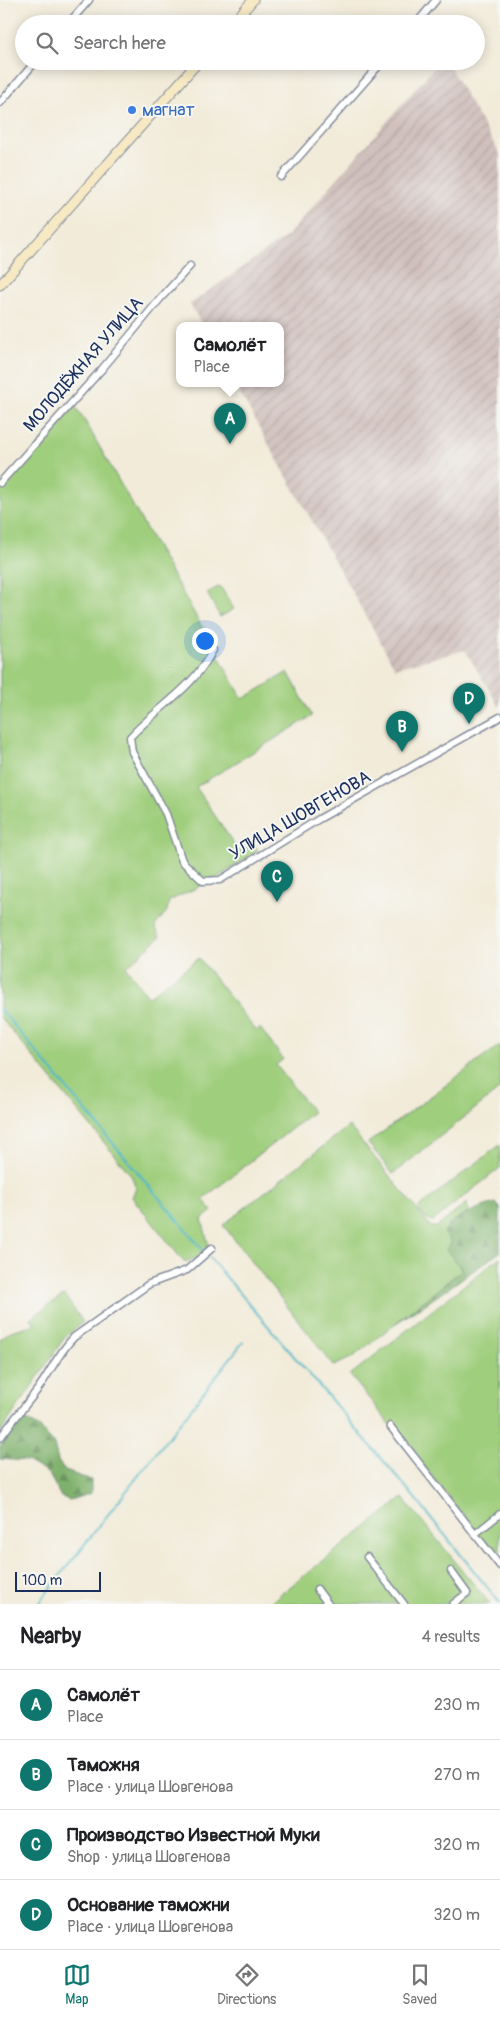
<!DOCTYPE html>
<meta charset="utf-8">
<style>
:root{--surface:#fff;--page:#f6f6f6;--text:#202124;--muted:#757577;--line:#e0e0e0;--accent:#0f766e}
body{margin:0;font-family:Pangolin,sans-serif;background:var(--page);color:var(--text)}
.scale{position:absolute;left:15px;bottom:12px;width:86px;box-sizing:border-box;padding-left:5px;border:2px solid #1b2f5e;border-top:0;font-size:14px;line-height:18px;white-space:nowrap;color:#1b2f5e;-webkit-text-stroke:4px #f6f6f2;paint-order:stroke}
.you{position:absolute;left:204px;top:640px;width:18px;height:18px;margin:-12px;border:4px solid #fff;border-radius:50%;background:#1a73e8;box-shadow:0 0 0 8px #1a73e833}
.badge{display:grid;place-items:center;width:32px;height:32px;border-radius:50%;background:var(--accent);color:#fff;font-size:16px;font-weight:700}
.pin{position:absolute;translate:-50% -41px;filter:drop-shadow(0 1px 2px #0008)}
.pin::after{content:'';position:absolute;top:26px;width:18px;height:15px;background:inherit;clip-path:polygon(0 0,100% 0,50% 100%)}
.popup{position:absolute;left:176px;top:322px;width:108px;height:65px;box-sizing:border-box;display:grid;place-content:center;border-radius:10px;background:var(--surface);filter:drop-shadow(0 1px 4px #0005);font-size:16px;white-space:nowrap;color:var(--muted)}
.popup b{font-size:19px;color:var(--text)}
.popup::after{content:'';position:absolute;left:50%;top:100%;margin-left:-10px;border:10px solid transparent;border-top-color:var(--surface)}
.list{margin:0;padding:0;list-style:none}
h2{display:flex;justify-content:space-between;align-items:center;height:65px;margin:0;padding:0 20px;font-size:21px}
h2 small{font-size:16px;font-weight:400;color:var(--muted)}
.list li{display:grid;grid-template-columns:32px 1fr auto;gap:15px;align-items:center;box-sizing:border-box;height:70px;padding:0 20px;border-top:1px solid var(--line)}
.list b{display:block;font-size:19px;white-space:nowrap}
.list p{margin:0;font-size:16px;white-space:nowrap;color:var(--muted)}
.list em{font-size:16px;font-style:normal;color:var(--muted)}
.icon{flex:none;width:28px;height:28px;fill:none;stroke:currentColor;stroke-width:2;stroke-linecap:round;stroke-linejoin:round}
.map{position:relative;flex:none;width:500px;height:1604px;overflow:hidden}
.search{position:absolute;background:var(--surface);box-shadow:0 2px 12px #0003;left:15px;right:15px;top:15px;height:55px;display:flex;align-items:center;gap:12px;box-sizing:border-box;padding:0 18px;border-radius:28px;color:var(--muted);font-size:19px}
.sheet{height:345px;background:var(--surface)}
nav{display:flex;justify-content:space-around;align-items:center;box-sizing:border-box;height:70px;border-top:1px solid var(--line);background:var(--surface);font-size:14px;color:var(--muted)}
nav a{display:grid;justify-items:center;gap:2px}
nav .on{color:var(--accent)}
.map>svg:first-child{display:block}
.industrial{fill:url(#industrial-furrows)}
.grass{fill:#9fce7c;stroke:#5d7e6d}
.forest{fill:url(#forest-firs);stroke:#4d7065}
.lines{fill:none;stroke-linecap:round;stroke-linejoin:round}
.stream{stroke:#4cb7c8;stroke-width:2}
.street-casing{stroke:#868d9c;stroke-width:9}
.secondary-casing{stroke:#868d9c;stroke-width:11}
.street{stroke:#fff;stroke-width:6}
.secondary{stroke:#f6e9c3;stroke-width:9}
.shop-dot{fill:#3f7fe0;stroke:#f6f6f2;stroke-width:2}
.labels{text-anchor:middle;stroke-width:4;stroke-linejoin:round;paint-order:stroke}
.shop-label{font-size:18px;fill:#366cbe;stroke:#f6f6f2;text-anchor:start}
.street-label{font-size:18px;fill:#1b2f5e;stroke:#f6f6f2}
</style>
<div class="map">
<svg width="500" height="1604" viewBox="0 0 500 1604">
<defs>
<pattern id="industrial-furrows" width="10" height="10" patternUnits="userSpaceOnUse" patternTransform="scale(1.25)"><rect width="10" height="10" fill="#d0c0bc"/><path d="M-1 1l2-2M0 10L10 0M9 11l2-2" fill="none" stroke="#b2a5a4"/></pattern>
<pattern id="forest-firs" width="22" height="20" patternUnits="userSpaceOnUse" patternTransform="scale(1.25)"><rect width="22" height="20" fill="#7fb16c"/><path d="M5 1l3.5 6h-7zM16 11l3.5 6h-7z" fill="#67905c"/></pattern>
</defs>
<rect width="100%" height="100%" fill="#f6f6f2"/>
<filter id="ink" filterUnits="userSpaceOnUse"><feTurbulence type="fractalNoise" baseFrequency=".02" numOctaves="2"/><feDisplacementMap in="SourceGraphic" scale="10" xChannelSelector="R" yChannelSelector="G"/><feConvolveMatrix kernelMatrix="1 2 1 2 8 2 1 2 1" color-interpolation-filters="sRGB"/></filter>
<filter id="wash" filterUnits="userSpaceOnUse"><feTurbulence type="fractalNoise" baseFrequency=".0096" numOctaves="4" result="noise"/><feDisplacementMap in="SourceGraphic" scale="20" xChannelSelector="R" yChannelSelector="G"/><feGaussianBlur stdDeviation="1.12" result="paint"/><feColorMatrix in="noise" values="0 0 0 0 0 0 0 0 0 0 0 0 0 0 0 0 0 1.4 0 .05"/><feComposite in="paint" operator="in"/></filter>
<g filter="url(#wash)">
<rect width="100%" height="100%" fill="#f2ebd9"/>
<path class="industrial" d="M440,61H446L500,154V708L465,650L395,668L234,383H280V325H202L190,304L287,236Z"/>
<path class="grass" d="M74,405L82,416L243,699L288,672L312,716L196,787L239,852L254,843L258,851L215,879L169,901L167,911L155,926L160,937L126,967L148,997L199,958L256,1031L260,1028L283,1059L276,1065L313,1112L203,1199L212,1211L202,1219L209,1247L197,1258L184,1262L132,1197L136,1188L131,1175L0,1017V488Z
M220,586L234,609L220,617L207,593Z
M500,1045V1089L393,1174L368,1143Z
M349,1126L431,1227H437L467,1203L468,1212L448,1225V1239L451,1244L446,1249L462,1270L353,1357L334,1366L223,1225Z
M500,1145V1168L433,1221C426,1220 420,1213 419,1207Z
M500,1257V1561L350,1375Z
M64,1295L83,1322L65,1337L0,1433V1339L11,1331L35,1324L31,1318Z
M403,1498L490,1604H268Z"/>
<path class="forest" d="M496,1203L500,1208V1252L427,1303L396,1323L462,1270L446,1249L451,1244L444,1232C454,1215 478,1208 496,1203Z
M21,1417L39,1427L54,1444L58,1461L65,1471L91,1480V1493L70,1500L61,1497L49,1474L27,1461L0,1459V1447Z"/>
<g class="lines">
<path class="stream" d="M0,1009L203,1250
M209,1257L405,1486L500,1603
M38,1604L243,1342"/>
</g>
</g>
<g filter="url(#ink)">
<g class="lines">
<defs>
<path id="street" d="M68,24L89,0
M416,24L436,0
M0,103L36,61
M281,177L383,61
M0,483L102,369L160,299L190,266
M213,650C192,690 160,705 130,737L132,752L166,814L182,861L203,881L220,880L319,819L500,717
M390,1426L500,1566
M0,1438C12,1421 26,1405 38,1389C51,1371 59,1352 74,1337L149,1284L187,1270L212,1248
M475,1534L500,1514
M367,1557L404,1604
M451,1571L467,1593L453,1604
M317,1589L328,1604"/>
<path id="secondary" d="M232,24L253,0
M0,285L199,61"/>
</defs>
<use href="#street" class="street-casing"/>
<use href="#secondary" class="secondary-casing"/>
<use href="#street" class="street"/>
<use href="#secondary" class="secondary"/>
</g>
</g>
<circle class="shop-dot" cx="132" cy="110" r="5"/>
<g class="labels">
<g class="shop-label">
<text x="142" y="116">магнат</text>
</g>
<g class="street-label">
<text transform="translate(83 364) rotate(-49)" y="6">МОЛОДЁЖНАЯ УЛИЦА</text>
<text transform="translate(300 815) rotate(-30)" y="6">УЛИЦА ШОВГЕНОВА</text>
</g>
</g>
</svg>
<div class="scale">100 m</div>
<div class="you"></div>
<div class="pin badge" style="left:230px;top:444px">A</div>
<div class="popup"><b>Самолёт</b>Place</div>
<div class="pin badge" style="left:402px;top:752px">B</div>
<div class="pin badge" style="left:277px;top:902px">C</div>
<div class="pin badge" style="left:469px;top:724px">D</div>
<div class="search"><svg class="icon" aria-label="search" viewBox="0 0 24 24"><circle cx="10" cy="10" r="6"/><path d="M15 15l6 6"/></svg>Search here</div>
</div>
<section class="sheet">
<h2>Nearby<small>4 results</small></h2>
<ul class="list">
<li><span class="badge">A</span><div><b>Самолёт</b><p>Place</p></div><em>230 m</em></li>
<li><span class="badge">B</span><div><b>Таможня</b><p>Place · улица Шовгенова</p></div><em>270 m</em></li>
<li><span class="badge">C</span><div><b>Производство Известной Муки</b><p>Shop · улица Шовгенова</p></div><em>320 m</em></li>
<li><span class="badge">D</span><div><b>Основание таможни</b><p>Place · улица Шовгенова</p></div><em>320 m</em></li>
</ul>
</section>
<nav>
<a class="on"><svg class="icon" aria-label="map" viewBox="0 0 24 24"><path d="M3 6l6-2 6 2 6-2v14l-6 2-6-2-6 2zM9 4v14M15 6v14"/></svg>Map</a>
<a><svg class="icon" aria-label="directions" viewBox="0 0 24 24"><path d="M12 3l9 9-9 9-9-9zM9 14v-3h6M13 9l2 2-2 2"/></svg>Directions</a>
<a><svg class="icon" aria-label="saved" viewBox="0 0 24 24"><path d="M7 4h10v16l-5-4-5 4z"/></svg>Saved</a>
</nav>
